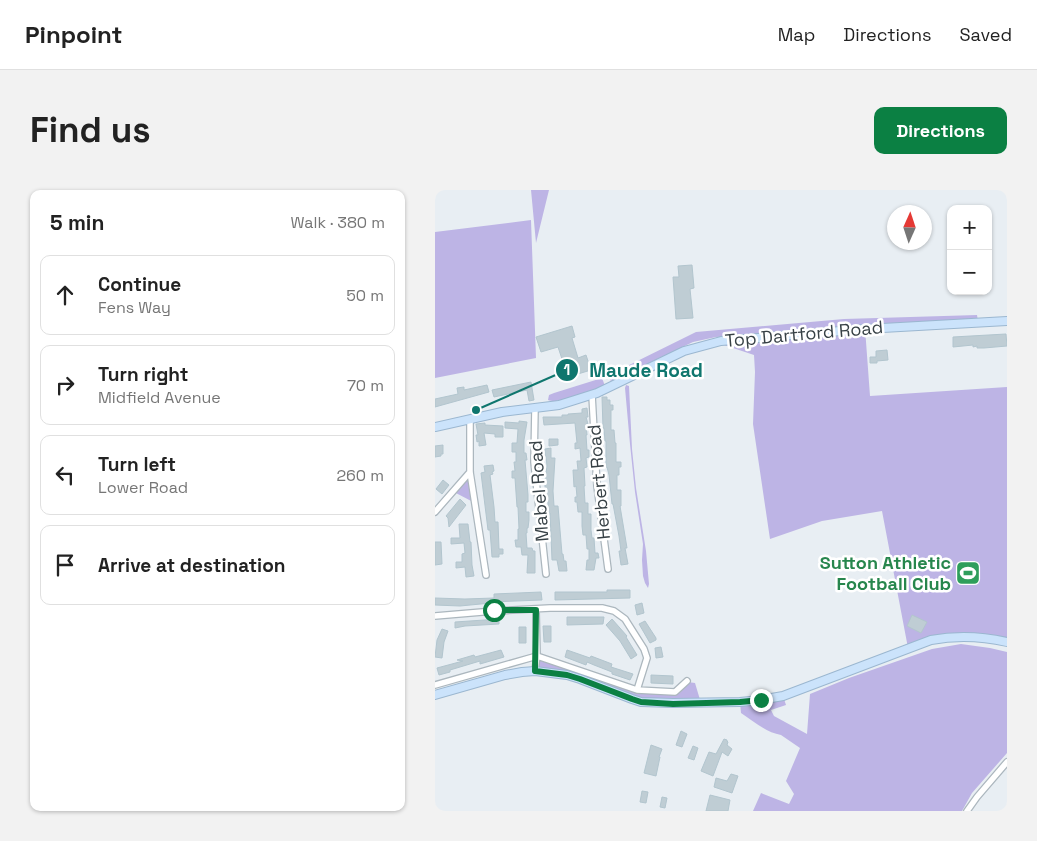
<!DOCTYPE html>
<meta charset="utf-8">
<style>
:root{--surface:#fff;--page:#f2f2f2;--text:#222;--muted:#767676;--line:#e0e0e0;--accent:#0b8043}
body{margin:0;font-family:"Space Grotesk",sans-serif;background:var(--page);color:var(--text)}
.controls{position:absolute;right:15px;top:15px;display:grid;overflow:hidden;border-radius:10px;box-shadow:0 1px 4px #0004}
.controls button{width:45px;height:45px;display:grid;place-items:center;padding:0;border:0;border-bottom:1px solid var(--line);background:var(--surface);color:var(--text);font:25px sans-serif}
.compass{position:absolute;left:452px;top:15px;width:45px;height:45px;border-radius:50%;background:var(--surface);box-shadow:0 1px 4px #0004;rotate:3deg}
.stop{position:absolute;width:15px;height:15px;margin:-11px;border:4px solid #0b8043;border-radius:50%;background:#fff}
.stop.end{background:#0b8043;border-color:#fff;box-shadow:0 1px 5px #0008}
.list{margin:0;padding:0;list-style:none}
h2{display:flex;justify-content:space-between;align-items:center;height:65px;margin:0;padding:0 20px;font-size:21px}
h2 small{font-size:16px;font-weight:400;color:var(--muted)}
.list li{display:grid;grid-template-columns:32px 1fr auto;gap:15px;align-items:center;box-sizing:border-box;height:80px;margin:0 10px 10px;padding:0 10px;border:1px solid var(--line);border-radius:10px}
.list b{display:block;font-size:19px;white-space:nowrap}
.list p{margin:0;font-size:16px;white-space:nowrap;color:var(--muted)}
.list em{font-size:16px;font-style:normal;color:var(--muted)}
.icon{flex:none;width:28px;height:28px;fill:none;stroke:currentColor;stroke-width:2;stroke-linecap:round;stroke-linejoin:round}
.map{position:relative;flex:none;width:572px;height:621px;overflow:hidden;border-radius:10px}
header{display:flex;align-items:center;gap:30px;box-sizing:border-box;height:70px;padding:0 25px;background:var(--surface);border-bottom:1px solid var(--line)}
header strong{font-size:24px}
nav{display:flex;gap:28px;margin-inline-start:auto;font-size:18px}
.intro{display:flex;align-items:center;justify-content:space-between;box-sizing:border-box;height:120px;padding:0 30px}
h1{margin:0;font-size:35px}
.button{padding:12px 22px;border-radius:10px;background:var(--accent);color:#fff;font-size:18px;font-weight:700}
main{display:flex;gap:30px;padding:0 30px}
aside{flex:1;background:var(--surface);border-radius:10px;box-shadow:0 1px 4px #0004}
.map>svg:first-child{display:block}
.green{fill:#bdb4e5}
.building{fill:#bfcdd4;stroke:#b2c5ce}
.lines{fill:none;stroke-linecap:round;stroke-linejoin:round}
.street-casing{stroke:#acb7be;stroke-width:8}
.secondary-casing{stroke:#9bb7d0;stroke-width:10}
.street{stroke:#fff;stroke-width:5.5}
.secondary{stroke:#cbe3fb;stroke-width:8}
.route{stroke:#0b8043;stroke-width:6}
.labels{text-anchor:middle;stroke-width:5;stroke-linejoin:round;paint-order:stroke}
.street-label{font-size:18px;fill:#374146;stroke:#fff}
.leisure-label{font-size:18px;font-weight:bold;fill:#27864d;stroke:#fff;text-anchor:end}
.leader{fill:none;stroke:#0f766e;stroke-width:2}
.callout-dot{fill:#0f766e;stroke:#fff;stroke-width:2}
.mark-label{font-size:15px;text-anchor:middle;font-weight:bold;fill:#fff}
.callout-label{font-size:19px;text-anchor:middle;font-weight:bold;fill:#0f766e;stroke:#fff;stroke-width:5;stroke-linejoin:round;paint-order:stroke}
</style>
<header>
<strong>Pinpoint</strong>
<nav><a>Map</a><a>Directions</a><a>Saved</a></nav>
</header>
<div class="intro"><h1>Find us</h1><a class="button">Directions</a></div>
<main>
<aside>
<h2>5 min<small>Walk · 380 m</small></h2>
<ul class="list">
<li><svg class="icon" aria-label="ahead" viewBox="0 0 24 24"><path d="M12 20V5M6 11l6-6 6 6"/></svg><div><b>Continue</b><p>Fens Way</p></div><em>50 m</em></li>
<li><svg class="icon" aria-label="right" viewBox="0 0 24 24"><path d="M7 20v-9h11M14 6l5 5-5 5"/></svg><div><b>Turn right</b><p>Midfield Avenue</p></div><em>70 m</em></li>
<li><svg class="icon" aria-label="left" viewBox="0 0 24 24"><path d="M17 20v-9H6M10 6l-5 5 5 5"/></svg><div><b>Turn left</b><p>Lower Road</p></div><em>260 m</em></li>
<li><svg class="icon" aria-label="arrive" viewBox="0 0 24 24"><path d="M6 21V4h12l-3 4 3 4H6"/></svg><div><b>Arrive at destination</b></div></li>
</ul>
</aside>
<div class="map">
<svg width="572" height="621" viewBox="0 0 572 621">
<rect width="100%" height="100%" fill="#e8eef3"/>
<path class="green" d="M96,0H114L101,53Z
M96,30L101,168L0,188V42Z
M542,125L543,131L430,138L435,206L572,197V452L527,446L473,458L447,321L387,331L335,349L318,234L320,182L319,165L289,155L396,146L428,139L281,147L258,152L176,191L172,186L261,142L409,129Z
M167,188L170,196C158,201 124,215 113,210L114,205L119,203Z
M191,195L194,196L197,259L201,298L211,361L214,394L213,398L210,393L208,386L207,370L208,354L200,302L195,254L190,198Z
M35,282L40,313L19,302Z
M526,454L555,458L572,462V563L537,603L527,621H318L326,603L354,614L359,604L351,591L365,558L346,545C332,543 318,531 306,523L305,512L348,506L351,515L336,520L339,526L372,544L375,504L414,488L497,459Z
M102,466L202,501L244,502L253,492L260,493L266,513L206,512L145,489L101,481Z"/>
<path class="building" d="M257,75L259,98L255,99L258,128L241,129L238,87H244L243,76Z
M137,136L140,147L137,148L143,168L151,165L156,180L133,187L123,157L106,162L101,147Z
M571,144L572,156L549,158H542V156L538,157V155L518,157V147Z
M452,160L453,170L442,171V173H435V167H441V161Z
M96,192L99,210L94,211L92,200L59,207L57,200Z
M52,195L54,202L0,217V209L23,204L22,198L29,197V200Z
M167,207H172V210H175V215H178V220H176V240H179L180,253H181V272H186V277H184V285H182V300H186V316H185L192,358H190L193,374L186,375L184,361H186L184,346L178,314H177L174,285L172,277H171V251H170L169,238H168Z
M152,218L153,227H151L153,234H151L152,245H151L152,260H154V267L151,268L152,277L149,278L150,296H149L150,313H153V324H156V340L157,348H159L160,363H163L164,368H161L159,380H151L152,370H154V359H152L151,345H148L147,336V322H143L142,312H140V307H142L141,296L139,297L138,280H143L142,271H146L145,258L140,259V253H142L140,233L109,235L108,227H127V225H133V224L147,223V219Z
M84,231L92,232L89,250V263H91L92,270H90L93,305V312H91V322H94V330L93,338H92V343H91L92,358H97L98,361H100V383H92L93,365H87L86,357H81L80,350H83V339H84L83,317H82L80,288H77V281H80L79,272H81V262H77V253H82L83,239L70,238V232L84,233Z
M50,233V235L68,236V247H60V244L49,243L51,255L44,256V251L42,252L41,245H43L41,234Z
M114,249H123V255L114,256Z
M8,255V264H6V266L0,267V256Z
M116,258V268H120L118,301L119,316H123L127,364H128L129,371H131L132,381H124L122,370H117L115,323H113V312H110V290L112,276L111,266H110V259Z
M58,275L59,281L57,282L58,284L55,285L59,317L60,332H63L64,359H68V364H64V367H57L55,340H53L46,283L50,282L49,276Z
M8,290L14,295L7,304L1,299Z
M25,309L31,315L14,337L13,328L11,326Z
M24,334H33L35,352H36L37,375L39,386L31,387L30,377L21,378V372H27V364L30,363L29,353L16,354V348H25Z
M0,352H6L7,374L0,375Z
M172,400H195V408L120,410V402H172Z
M106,402L107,410L56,412V413L25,416L0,415V408L30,409L59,408V404Z
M207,413L209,423L202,425L200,415Z
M477,425L492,432L486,443L472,436Z
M132,427H169L168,434L132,435Z
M64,429V434L30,436L20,438V432Z
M177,429L192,446L191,447L202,465L196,469L185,451L171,435Z
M210,431L221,448V450L215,453L204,434Z
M108,436H116V452H109Z
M84,437H91V453H84Z
M7,439L13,441L9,452L7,468L0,467L2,450Z
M226,457L228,467L221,468L220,458Z
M66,460L69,467L45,474V471L15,480V482L4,485L2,478L28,471L22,470L39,465L40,467Z
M132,460L155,468L156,466L177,474L176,477L198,484L195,490L177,484V482L159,475L152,472L151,475L130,467Z
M216,485L238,486V494L216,493Z
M246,541L252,544L247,557L241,555Z
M289,549L292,550V551L293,552L292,555L297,559L293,566L287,562L278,586L266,581L274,562L281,564Z
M216,555L227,559L224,567H225L221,586L209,583Z
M258,556L263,558L259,570L253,568Z
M296,584L303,586L297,603L279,597L281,588L292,591Z
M207,601L213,602L211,613L205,612Z
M275,605L295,610L293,621H271Z
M227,607L232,608L230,618L225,617Z"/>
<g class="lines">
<defs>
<path id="street" d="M157,205L162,296L173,379
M100,218L99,272L111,384
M35,229V282L51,385
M0,322L35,282
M0,426L59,421L115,418H167L179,421L190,429L209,459L212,468L202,500
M100,481L102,466L101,420
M0,495L102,466L202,500L240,502L252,491
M532,621L542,607L572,572"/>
<path id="secondary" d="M0,237L67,222L124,215L140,210L162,203L249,161L286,151L430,139L572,131
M0,505L70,485L87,482L100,481L132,485L145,489L197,509L206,512L238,513L305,512L325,510L348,506L496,450C522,445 546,446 572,452"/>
</defs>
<use href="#street" class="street-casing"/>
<use href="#secondary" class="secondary-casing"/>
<use href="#street" class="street"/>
<use href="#secondary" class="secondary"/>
</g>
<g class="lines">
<path class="route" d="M59,420H101L100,481L132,485L145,489L197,509L206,512L238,514L305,512L326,510"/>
</g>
<defs>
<symbol id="stadium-square" viewBox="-11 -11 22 22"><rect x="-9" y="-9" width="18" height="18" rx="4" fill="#2e9e5b" stroke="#fff"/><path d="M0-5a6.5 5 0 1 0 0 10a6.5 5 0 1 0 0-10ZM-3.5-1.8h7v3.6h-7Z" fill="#fff"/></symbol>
</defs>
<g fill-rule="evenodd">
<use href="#stadium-square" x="519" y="369" width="28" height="28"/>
</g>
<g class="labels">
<g class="street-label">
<text transform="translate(369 144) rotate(-5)" y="6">Top Dartford Road</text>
<text transform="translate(164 292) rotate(-95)" y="6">Herbert Road</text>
<text transform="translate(104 301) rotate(-94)" y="6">Mabel Road</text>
</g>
<g class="leisure-label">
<text x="516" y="379">Sutton Athletic<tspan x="516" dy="21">Football Club</tspan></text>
</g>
</g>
<path class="leader" d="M41 220L132 180"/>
<g class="callout-dot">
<circle cx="41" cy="220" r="5"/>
<circle cx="132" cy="180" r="12"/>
</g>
<g class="mark-label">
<text x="132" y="185">1</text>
</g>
<g class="callout-label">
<text x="211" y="187">Maude Road</text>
</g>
</svg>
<div class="controls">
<button>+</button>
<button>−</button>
</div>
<svg class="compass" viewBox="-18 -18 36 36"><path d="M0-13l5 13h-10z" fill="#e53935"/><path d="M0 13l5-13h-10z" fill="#767676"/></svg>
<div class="stop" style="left:59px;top:420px"></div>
<div class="stop end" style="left:326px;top:510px"></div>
</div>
</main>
